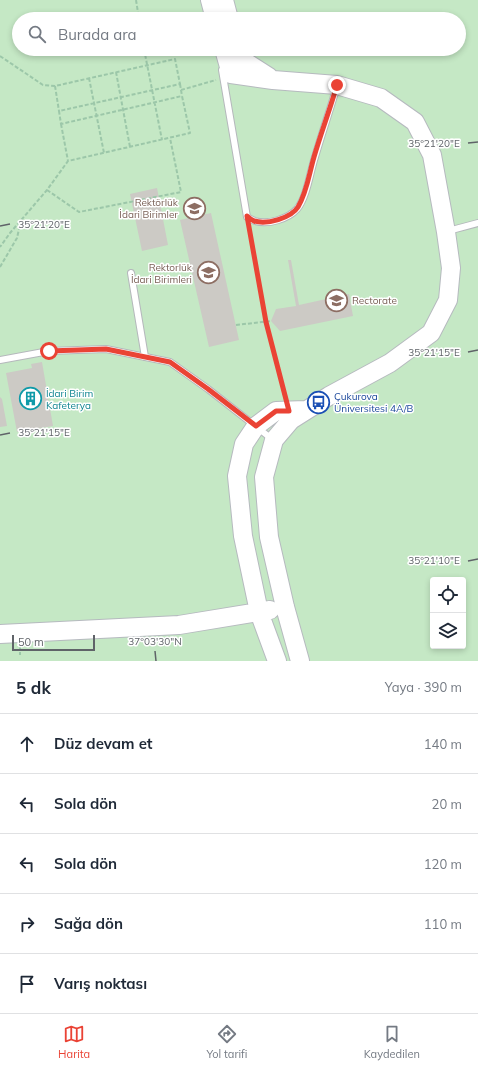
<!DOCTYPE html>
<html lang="tr">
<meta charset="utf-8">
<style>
:root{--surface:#fff;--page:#f2f2f3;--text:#1f2937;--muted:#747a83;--line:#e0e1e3;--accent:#ea4335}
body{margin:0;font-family:Mulish,sans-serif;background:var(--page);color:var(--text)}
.controls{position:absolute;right:12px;bottom:12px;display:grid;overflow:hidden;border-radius:4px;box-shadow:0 2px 6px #0003}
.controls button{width:36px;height:36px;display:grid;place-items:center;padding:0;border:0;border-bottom:1px solid var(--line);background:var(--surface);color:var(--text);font:20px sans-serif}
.scale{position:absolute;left:12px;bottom:10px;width:83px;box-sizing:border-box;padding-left:4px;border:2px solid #5f6368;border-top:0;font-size:11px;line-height:14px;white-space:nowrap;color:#5f6368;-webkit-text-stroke:3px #fff;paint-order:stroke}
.stop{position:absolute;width:12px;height:12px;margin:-9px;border:3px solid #ea4335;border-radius:50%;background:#fff}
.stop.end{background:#ea4335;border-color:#fff;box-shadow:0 1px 4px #0008}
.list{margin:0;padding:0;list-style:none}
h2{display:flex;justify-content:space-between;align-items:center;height:52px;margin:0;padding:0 16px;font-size:17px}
h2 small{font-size:13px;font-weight:400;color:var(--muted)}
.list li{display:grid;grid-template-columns:26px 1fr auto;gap:12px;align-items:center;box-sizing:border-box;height:60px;padding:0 16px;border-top:1px solid var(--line)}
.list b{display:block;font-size:15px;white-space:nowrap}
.list em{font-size:13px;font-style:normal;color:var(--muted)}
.icon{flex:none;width:22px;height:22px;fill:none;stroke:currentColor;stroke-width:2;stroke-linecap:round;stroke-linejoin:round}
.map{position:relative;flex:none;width:478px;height:661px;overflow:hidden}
.search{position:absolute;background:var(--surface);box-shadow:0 2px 6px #0003;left:12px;right:12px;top:12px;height:44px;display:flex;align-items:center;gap:10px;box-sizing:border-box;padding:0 14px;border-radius:22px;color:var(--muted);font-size:15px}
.sheet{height:352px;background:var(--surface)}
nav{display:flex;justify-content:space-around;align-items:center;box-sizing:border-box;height:56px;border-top:1px solid var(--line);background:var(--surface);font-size:11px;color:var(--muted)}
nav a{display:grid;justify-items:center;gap:2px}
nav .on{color:var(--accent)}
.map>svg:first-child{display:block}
.green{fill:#c5e8c5;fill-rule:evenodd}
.building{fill:#cccac5}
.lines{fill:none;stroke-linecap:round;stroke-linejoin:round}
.lane-casing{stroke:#b5b8bc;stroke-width:8}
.secondary-casing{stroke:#b6babf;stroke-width:20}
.path{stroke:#9cc7a9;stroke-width:2;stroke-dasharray:4 2;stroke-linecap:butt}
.lane{stroke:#fff;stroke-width:6}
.secondary{stroke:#fff;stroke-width:18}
.path-bridge{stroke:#9cc7a9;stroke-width:2;stroke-dasharray:4 2;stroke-linecap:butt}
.route{stroke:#ea4335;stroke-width:5}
.ticks{fill:none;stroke:#5f6368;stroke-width:1.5}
.labels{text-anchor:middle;stroke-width:3;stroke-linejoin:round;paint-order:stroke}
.education-label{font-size:10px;fill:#785e54;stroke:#fff;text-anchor:end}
.culture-label{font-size:10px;fill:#0d838f;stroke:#fff;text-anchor:start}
.transit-label{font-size:10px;fill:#164399;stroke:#fff;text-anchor:start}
.ticks-label{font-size:10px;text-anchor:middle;fill:#5f6368;stroke:#fff;stroke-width:3;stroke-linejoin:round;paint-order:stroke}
</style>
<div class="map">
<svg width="478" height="661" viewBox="0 0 478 661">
<rect width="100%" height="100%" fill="#f1efe8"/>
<path class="green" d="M0,0H478V661H0ZM19,19H459V49H19ZM433,580H463V646H433Z"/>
<path class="building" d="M157,188L168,245L142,251L130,194Z
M211,213L239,340L209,347L180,220Z
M288,260H291L299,305L349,294L353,316L280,331L271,321L276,309L296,306Z
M42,362L53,426L17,432L6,373L32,368L31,364Z
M0,397L2,399L7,426L0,427Z"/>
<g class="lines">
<defs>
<path id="lane" d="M222,70L247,217C249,218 252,220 255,221C268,225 288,219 297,209C307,197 310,172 315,157C322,133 330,110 337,86
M448,231L478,223
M131,273L145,357
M0,360L49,351L106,349L170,362L208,389L272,439"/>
<path id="secondary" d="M210,0L215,19
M224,0L229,19
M224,49L231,74L273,80L337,85L381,98L415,122L432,155L446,232L451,268L448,300L431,333L390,363L329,396L291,420L274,440L264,477L269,537L285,607L300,661
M238,49L241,59L269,77
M0,634L179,625L270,610
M277,661L259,612L243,536L237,476L244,444L256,426L276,411L306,410"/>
</defs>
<use href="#lane" class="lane-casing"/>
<use href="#secondary" class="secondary-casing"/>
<path class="path" d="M136,0L139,19
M144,49L162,140
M0,56L43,85L55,86L175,59L180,84L59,111L61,124L182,96L190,133L68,161L47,190L10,233L0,247
M116,72L130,147
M89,78L104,153
M180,84L182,96
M55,86L59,111
M181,90L216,80
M61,124L68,161
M47,190L79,212L181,192L170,138
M249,228L266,322L285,398
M0,267L17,238L21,220
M20,646V655"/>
<use href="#lane" class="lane"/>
<use href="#secondary" class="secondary"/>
<path class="path-bridge" d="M236,325L271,321"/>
</g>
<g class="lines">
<path class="route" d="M49,351L106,349L170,362L208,389L256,426L276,411H289L266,322L247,216C249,218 252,220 254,221C267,225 291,218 298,207C307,192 309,174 314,157C321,133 330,109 337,85"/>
</g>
<path class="ticks" d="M468,143L478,142M0,226L10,224M468,352L478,350M0,435L10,433M468,561L478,559M155,651L156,661"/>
<defs>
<symbol id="university-ring" viewBox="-11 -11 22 22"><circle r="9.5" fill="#fff" stroke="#8d6e63" stroke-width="1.5"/><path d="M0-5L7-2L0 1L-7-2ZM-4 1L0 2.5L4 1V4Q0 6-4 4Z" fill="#8d6e63"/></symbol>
<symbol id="building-ring" viewBox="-11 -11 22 22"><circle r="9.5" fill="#fff" stroke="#0f9aa8" stroke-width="1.5"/><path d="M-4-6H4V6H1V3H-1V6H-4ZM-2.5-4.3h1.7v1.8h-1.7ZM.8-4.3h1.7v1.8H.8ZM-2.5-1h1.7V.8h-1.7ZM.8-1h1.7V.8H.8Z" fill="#0f9aa8"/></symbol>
<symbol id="bus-ring" viewBox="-11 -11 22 22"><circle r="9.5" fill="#fff" stroke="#1a4fb4" stroke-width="1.5"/><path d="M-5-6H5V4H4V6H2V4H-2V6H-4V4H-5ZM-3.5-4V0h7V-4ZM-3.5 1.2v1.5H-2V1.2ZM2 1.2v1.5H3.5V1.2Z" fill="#1a4fb4"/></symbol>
</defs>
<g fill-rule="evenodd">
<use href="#university-ring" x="182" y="196" width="25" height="25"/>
<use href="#university-ring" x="196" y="260" width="25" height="25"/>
<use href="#university-ring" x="324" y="288" width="25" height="25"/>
<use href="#building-ring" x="18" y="386" width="25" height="25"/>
<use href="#bus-ring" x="306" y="390" width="25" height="25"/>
</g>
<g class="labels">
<g class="education-label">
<text x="178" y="206">Rektörlük<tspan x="178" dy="12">İdari Birimler</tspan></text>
<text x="192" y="271">Rektorlük<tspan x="192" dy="12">İdari Birimleri</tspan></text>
<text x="352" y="304" text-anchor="start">Rectorate</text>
</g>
<g class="culture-label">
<text x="46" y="397">İdari Birim<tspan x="46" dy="12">Kafeterya</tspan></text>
</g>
<g class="transit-label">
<text x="334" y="400">Çukurova<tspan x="334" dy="12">Üni̇versi̇tesi̇ 4A/B</tspan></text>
</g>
</g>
<g class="ticks-label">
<text x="434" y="147">35°21'20"E</text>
<text x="44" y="228">35°21'20"E</text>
<text x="434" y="356">35°21'15"E</text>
<text x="44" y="436">35°21'15"E</text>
<text x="434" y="564">35°21'10"E</text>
<text x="155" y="645">37°03'30"N</text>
</g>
</svg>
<div class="controls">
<button><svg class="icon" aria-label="locate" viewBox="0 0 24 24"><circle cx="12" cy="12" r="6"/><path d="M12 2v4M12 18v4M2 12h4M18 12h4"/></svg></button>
<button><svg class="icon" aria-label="layers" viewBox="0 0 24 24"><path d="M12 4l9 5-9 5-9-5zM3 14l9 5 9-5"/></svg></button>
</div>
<div class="scale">50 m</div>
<div class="stop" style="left:49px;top:351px"></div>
<div class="stop end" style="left:337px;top:85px"></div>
<div class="search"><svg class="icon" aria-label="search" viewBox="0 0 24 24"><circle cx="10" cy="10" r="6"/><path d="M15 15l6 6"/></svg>Burada ara</div>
</div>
<section class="sheet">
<h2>5 dk<small>Yaya · 390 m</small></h2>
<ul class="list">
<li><svg class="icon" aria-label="ahead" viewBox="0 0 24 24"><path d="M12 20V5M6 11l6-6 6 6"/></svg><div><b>Düz devam et</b></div><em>140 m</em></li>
<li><svg class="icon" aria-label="left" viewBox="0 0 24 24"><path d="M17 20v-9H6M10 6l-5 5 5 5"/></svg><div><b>Sola dön</b></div><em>20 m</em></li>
<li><svg class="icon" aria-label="left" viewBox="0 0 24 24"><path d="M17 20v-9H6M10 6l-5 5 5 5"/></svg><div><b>Sola dön</b></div><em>120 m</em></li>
<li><svg class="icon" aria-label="right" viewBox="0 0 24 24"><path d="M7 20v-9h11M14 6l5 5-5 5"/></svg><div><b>Sağa dön</b></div><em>110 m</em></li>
<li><svg class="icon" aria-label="arrive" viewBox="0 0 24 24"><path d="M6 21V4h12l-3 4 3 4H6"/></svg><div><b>Varış noktası</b></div></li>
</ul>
</section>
<nav>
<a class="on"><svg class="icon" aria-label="map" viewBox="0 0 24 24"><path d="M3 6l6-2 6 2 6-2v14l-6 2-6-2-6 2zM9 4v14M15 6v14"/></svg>Harita</a>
<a><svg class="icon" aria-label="directions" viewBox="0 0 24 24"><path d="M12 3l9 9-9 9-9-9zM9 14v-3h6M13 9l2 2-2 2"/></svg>Yol tarifi</a>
<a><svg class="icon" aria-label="saved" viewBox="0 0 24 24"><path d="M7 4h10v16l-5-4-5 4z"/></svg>Kaydedilen</a>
</nav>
